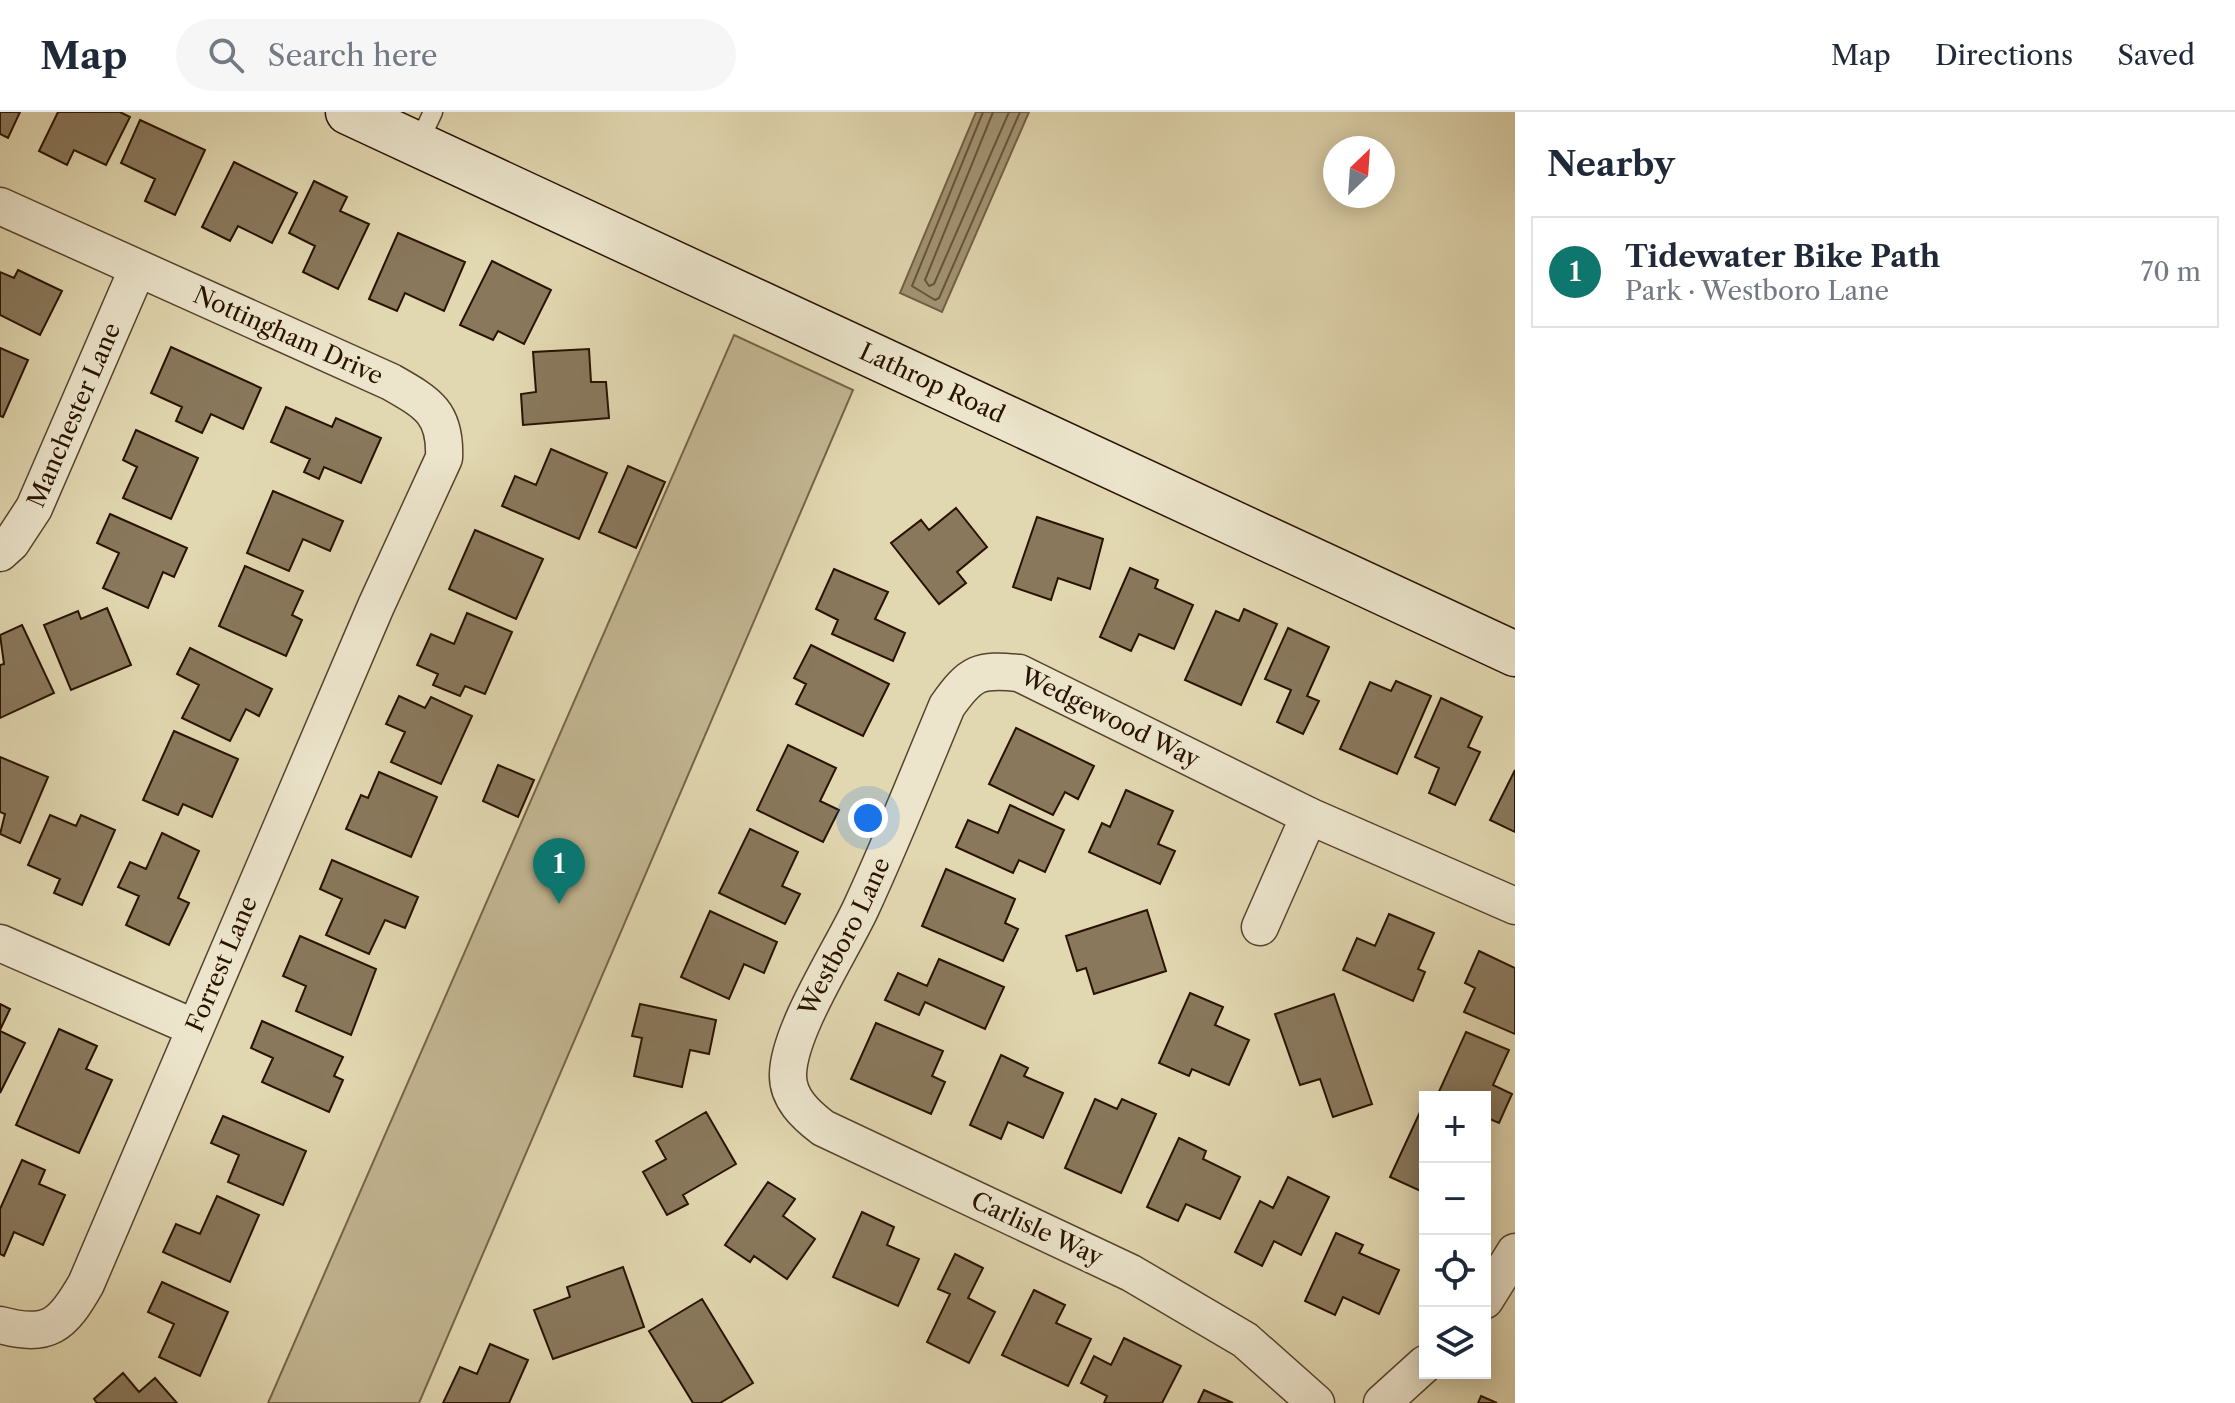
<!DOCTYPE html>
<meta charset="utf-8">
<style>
:root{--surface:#fff;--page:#f6f6f7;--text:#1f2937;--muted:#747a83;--line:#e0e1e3;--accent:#0f766e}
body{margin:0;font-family:"Libre Caslon Text",serif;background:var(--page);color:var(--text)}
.controls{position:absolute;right:24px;bottom:24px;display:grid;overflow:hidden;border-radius:0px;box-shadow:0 4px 20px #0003}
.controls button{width:72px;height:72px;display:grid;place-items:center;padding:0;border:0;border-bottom:2px solid var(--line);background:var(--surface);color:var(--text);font:40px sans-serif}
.compass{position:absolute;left:1323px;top:24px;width:72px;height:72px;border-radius:50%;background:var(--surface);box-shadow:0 4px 20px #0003;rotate:25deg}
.you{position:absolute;left:868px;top:706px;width:28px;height:28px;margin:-20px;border:6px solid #fff;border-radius:50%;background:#1a73e8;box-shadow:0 0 0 12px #1a73e833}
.badge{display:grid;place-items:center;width:52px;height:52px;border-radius:50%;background:var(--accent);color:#fff;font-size:26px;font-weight:700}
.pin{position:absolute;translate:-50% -66px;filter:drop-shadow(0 2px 4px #0008)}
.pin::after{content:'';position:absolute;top:42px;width:28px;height:24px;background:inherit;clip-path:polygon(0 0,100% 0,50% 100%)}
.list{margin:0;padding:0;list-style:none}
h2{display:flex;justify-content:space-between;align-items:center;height:104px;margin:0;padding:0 32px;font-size:34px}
h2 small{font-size:26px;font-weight:400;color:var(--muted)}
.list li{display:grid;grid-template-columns:52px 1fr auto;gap:24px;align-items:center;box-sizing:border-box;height:112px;margin:0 16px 16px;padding:0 16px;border:2px solid var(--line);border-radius:0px}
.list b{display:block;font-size:30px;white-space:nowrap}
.list p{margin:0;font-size:26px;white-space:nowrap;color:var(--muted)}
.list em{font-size:26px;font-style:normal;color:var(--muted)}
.icon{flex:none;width:44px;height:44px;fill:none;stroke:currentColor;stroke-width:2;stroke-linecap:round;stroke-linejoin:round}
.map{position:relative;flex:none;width:1515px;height:1291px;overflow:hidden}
header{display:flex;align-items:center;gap:48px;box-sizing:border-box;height:112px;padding:0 40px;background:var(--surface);border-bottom:2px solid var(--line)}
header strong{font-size:38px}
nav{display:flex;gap:44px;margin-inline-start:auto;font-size:28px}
.search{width:560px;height:72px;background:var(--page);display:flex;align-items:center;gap:20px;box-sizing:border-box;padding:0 28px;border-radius:44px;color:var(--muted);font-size:30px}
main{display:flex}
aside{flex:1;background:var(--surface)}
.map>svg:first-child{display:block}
.green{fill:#c2b692;stroke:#766449;stroke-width:2}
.water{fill:#a29474;stroke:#726046;stroke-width:2}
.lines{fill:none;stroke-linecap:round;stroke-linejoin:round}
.shore{stroke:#66533a;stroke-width:2}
.building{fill:#89785c;stroke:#291200;stroke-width:2}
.lane-casing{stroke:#57432c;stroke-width:21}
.street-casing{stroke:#57432c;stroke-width:39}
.secondary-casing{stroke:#291200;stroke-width:47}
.lane{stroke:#ece5cc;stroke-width:18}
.street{stroke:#ece5cc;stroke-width:36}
.secondary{stroke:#ece5cc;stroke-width:44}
.labels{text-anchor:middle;stroke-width:8;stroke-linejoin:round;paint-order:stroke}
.street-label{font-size:24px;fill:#291200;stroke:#ece5cc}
</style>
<header>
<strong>Map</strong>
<div class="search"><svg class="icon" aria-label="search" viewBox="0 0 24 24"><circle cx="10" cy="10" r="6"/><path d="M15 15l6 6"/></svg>Search here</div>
<nav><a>Map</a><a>Directions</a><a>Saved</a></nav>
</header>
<main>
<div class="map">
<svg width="1515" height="1291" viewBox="0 0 1515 1291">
<rect width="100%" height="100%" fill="#e1d7b0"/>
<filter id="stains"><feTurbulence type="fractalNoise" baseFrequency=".0025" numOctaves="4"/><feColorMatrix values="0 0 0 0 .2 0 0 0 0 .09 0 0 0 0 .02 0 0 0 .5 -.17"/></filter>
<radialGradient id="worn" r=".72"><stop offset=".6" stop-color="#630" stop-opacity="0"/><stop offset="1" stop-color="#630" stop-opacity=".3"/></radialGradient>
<path class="green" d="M734,223L853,278L419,1291H268Z"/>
<path class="water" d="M976,0H1029L942,200L900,181Z"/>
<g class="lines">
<path class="shore" d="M983,0L912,174L935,188L939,186L1020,0
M993,0L925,168L929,174L934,172L1009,0"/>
</g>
<path class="building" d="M0,0H20L8,26L0,22Z
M58,0H120L130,5L106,53L74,38L67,53L39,39Z
M140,8L205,38L175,103L145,89L155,67L121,51Z
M234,50L297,81L272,131L238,114L230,129L202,115Z
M314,69L347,85L340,99L369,112L338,177L303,160L315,134L289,121Z
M398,121L465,150L444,199L405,181L397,199L369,187Z
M492,149L551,178L524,232L498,219L493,228L460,213Z
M18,158L62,179L40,223L0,203V160L14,166Z
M171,235L261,276L243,317L211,302L202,321L176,309L182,295L151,281Z
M0,236L28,248L3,305L0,304Z
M589,237L591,270H606L609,306L523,313L521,282L536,280L533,240Z
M286,295L332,315L336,306L381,326L361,371L324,355L319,367L304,360L310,347L271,330Z
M136,318L198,346L171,407L123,386L137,355L123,348Z
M551,337L607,361L579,427L502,394L515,364L536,373Z
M628,354L665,370L636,436L599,420Z
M273,379L343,409L330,439L303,427L289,459L247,441Z
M956,396L987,435L957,460L966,471L939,492L891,431L921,408L929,418Z
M110,402L187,436L174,465L163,460L148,496L103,476L119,441L97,431Z
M1037,405L1103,427L1090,477L1058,466L1051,488L1013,475Z
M475,418L543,447L516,507L449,477Z
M245,454L303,479L292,503L302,508L286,544L219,514Z
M1130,456L1158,468L1155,476L1193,493L1174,537L1139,522L1131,539L1100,525Z
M834,457L888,480L875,507L905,521L893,549L832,522L838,508L816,497Z
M107,496L131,553L71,578L44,513L78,499L81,507Z
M1244,497L1277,512L1241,593L1185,568L1216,499L1239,509Z
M467,501L512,520L485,582L465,574L460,584L433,573L438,562L417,553L431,522L454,532Z
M22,513L54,581L0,606V553L4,552L0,523Z
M1288,516L1329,535L1307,584L1319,589L1303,622L1277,610L1291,578L1265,567Z
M811,533L889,572L863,624L796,592L806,572L794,566Z
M190,536L272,577L259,604L246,597L230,629L182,606L199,573L177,562Z
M1396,569L1431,584L1397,662L1340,637L1370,570L1391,579Z
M399,584L425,596L431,585L472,604L441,672L391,650L405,620L386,612Z
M1441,586L1482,605L1468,635L1480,640L1455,693L1429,681L1439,656L1415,645Z
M1016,616L1094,654L1078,687L1065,680L1053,703L989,672Z
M174,619L238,647L212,705L183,692L178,703L143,688Z
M788,633L836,656L820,689L839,698L823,730L757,698Z
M0,645L48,665L20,731L0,722L5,702L0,700Z
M498,653L534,668L518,705L483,689Z
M1515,658V720L1490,708Z
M379,660L437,685L411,745L346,717L361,683L368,686Z
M1126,678L1173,699L1158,732L1175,739L1160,772L1089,740L1102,711L1110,715Z
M1010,693L1064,718L1045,760L1019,748L1013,761L956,735L968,708L998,721Z
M50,703L76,714L81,703L115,718L82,793L54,781L60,767L28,753Z
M750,717L798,740L782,774L800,782L785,812L719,781Z
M162,721L199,739L178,786L189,791L169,833L126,813L139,784L118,775L130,750L146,757Z
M332,748L418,785L405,816L385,808L369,842L326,823L342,787L320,777Z
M946,757L1015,787L1005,811L1018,817L1003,849L922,814Z
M1147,798L1166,859L1094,882L1086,856L1077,859L1066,824Z
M710,799L777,830L764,861L744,852L729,887L681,865Z
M1389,802L1434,821L1418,857L1425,860L1413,889L1343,858L1357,826L1375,834Z
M300,824L376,857L351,923L296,899L306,874L283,864Z
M1479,839L1515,856V922L1464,900L1475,876L1465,871Z
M939,847L1004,875L985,917L925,890L919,903L885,888L898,861L927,874Z
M1190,881L1223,895L1215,913L1249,928L1229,973L1192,957L1189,964L1159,951Z
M1334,882L1372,992L1333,1005L1320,967L1300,973L1275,902Z
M0,892L10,897L0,918Z
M640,892L716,908L709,942L690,938L682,975L634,964L642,926L632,924Z
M262,909L343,945L334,964L343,968L329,1000L262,970L273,946L251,936Z
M876,911L943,939L932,964L945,970L931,1002L851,967Z
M59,917L97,934L86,957L112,968L79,1041L16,1013Z
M0,919L25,931L0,981Z
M1466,920L1509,938L1493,973L1512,982L1499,1011L1485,1005V985L1437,984Z
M1001,943L1028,956L1024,964L1063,981L1043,1026L1008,1010L1001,1027L970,1013Z
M1095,987L1117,997L1122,987L1156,1002L1121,1081L1065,1056Z
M706,1000L736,1052L683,1083L688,1092L667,1103L643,1060L666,1047L656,1029Z
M1420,1000L1425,1002V1081L1390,1065Z
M223,1004L306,1039L283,1093L228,1070L239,1043L211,1031Z
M1179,1026L1206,1039L1203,1047L1240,1065L1220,1107L1186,1092L1178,1109L1147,1095Z
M22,1048L45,1058L39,1072L65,1083L43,1133L14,1120L4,1144L0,1142V1097Z
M1288,1065L1329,1085L1301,1143L1274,1129L1262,1154L1235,1140L1260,1089L1273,1096Z
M768,1070L795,1087L783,1104L815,1127L787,1167L754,1144L750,1150L725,1133Z
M217,1084L259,1103L230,1170L163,1140L176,1112L200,1122Z
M862,1100L894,1115L887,1133L919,1147L898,1194L833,1165Z
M1336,1121L1363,1133L1359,1141L1399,1158L1379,1202L1343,1185L1335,1203L1305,1189Z
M955,1142L983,1156L968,1186L995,1200L969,1251L927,1230L950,1182L938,1177Z
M623,1155L644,1215L553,1247L534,1198L570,1185L567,1175Z
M162,1170L228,1200L200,1264L159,1245L174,1212L148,1200Z
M1034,1178L1065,1193L1056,1211L1091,1227L1068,1274L1002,1243Z
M702,1187L753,1271L720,1291H693L649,1219Z
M1124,1226L1181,1254L1162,1291H1104L1107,1284L1081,1271L1094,1244L1111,1253Z
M490,1232L528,1248L509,1291H443L460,1255L477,1262Z
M123,1261L139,1280L155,1266L177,1291H97L94,1287Z
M1204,1278L1233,1291H1198Z
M1481,1284L1497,1291H1478Z"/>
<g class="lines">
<defs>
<path id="lane" d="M418,32L433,0"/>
<g id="street">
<path id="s1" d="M0,94L391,270C428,291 446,301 444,346L376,494L86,1172C62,1214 49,1226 0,1213"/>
<path id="s2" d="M0,441L11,431L34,396L137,158"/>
<path d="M1260,815L1309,704"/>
<path d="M0,831L195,916"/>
<path d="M1485,1188L1515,1140"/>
<path id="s3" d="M1316,1291L1245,1228L1131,1161L823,1016C806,1003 787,986 788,962C789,918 841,839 861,796C892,729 919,661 947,594C971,560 979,557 1019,561L1309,704L1515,794"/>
<path d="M1382,1291L1425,1252"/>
</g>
<g id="secondary">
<path id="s4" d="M348,0L1515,542"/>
</g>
</defs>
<use href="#lane" class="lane-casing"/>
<use href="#street" class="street-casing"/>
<use href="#secondary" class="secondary-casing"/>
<use href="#lane" class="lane"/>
<use href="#street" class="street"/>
<use href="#secondary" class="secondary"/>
</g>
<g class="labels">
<g class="street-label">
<text dy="8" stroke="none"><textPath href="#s1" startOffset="316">Nottingham Drive</textPath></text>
<text dy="8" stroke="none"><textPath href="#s4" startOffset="644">Lathrop Road</textPath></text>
<text dy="8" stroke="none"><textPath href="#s2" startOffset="158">Manchester Lane</textPath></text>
<text dy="8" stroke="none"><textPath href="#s3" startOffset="1224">Wedgewood Way</textPath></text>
<text dy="8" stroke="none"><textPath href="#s3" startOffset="784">Westboro Lane</textPath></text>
<text transform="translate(222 852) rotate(-67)" y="8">Forrest Lane</text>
<text transform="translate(1037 1117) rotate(25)" y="8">Carlisle Way</text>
</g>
</g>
<rect width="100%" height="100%" filter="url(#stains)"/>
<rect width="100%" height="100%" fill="url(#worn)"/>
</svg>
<div class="controls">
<button>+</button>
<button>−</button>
<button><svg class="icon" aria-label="locate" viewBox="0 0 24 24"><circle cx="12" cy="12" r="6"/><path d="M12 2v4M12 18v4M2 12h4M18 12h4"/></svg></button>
<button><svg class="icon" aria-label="layers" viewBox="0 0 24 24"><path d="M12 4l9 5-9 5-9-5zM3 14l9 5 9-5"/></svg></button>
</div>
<svg class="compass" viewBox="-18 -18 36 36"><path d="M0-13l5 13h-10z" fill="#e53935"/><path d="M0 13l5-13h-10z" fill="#747a83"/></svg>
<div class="you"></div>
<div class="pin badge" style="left:559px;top:792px">1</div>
</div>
<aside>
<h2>Nearby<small></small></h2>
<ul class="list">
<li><span class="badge">1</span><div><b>Tidewater Bike Path</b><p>Park · Westboro Lane</p></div><em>70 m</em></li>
</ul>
</aside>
</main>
